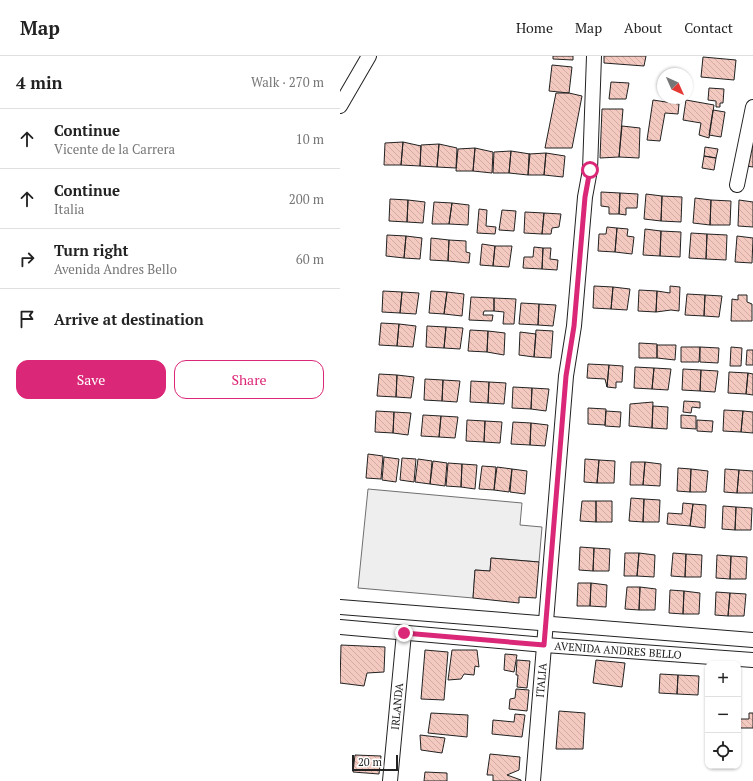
<!DOCTYPE html>
<meta charset="utf-8">
<style>
:root{--surface:#fff;--page:#f2f2f2;--text:#222;--muted:#767676;--line:#e0e0e0;--accent:#db2777}
body{margin:0;font-family:"PT Serif",serif;background:var(--page);color:var(--text)}
.controls{position:absolute;right:12px;bottom:12px;display:grid;overflow:hidden;border-radius:8px;box-shadow:0 1px 3px #0004}
.controls button{width:36px;height:36px;display:grid;place-items:center;padding:0;border:0;border-bottom:1px solid var(--line);background:var(--surface);color:var(--text);font:20px sans-serif}
.compass{position:absolute;left:317px;top:12px;width:36px;height:36px;border-radius:50%;background:var(--surface);box-shadow:0 1px 3px #0004;rotate:135deg}
.scale{position:absolute;left:12px;bottom:10px;width:46px;box-sizing:border-box;padding-left:4px;border:2px solid #222;border-top:0;font-size:11px;line-height:14px;white-space:nowrap;color:#222;-webkit-text-stroke:3px #fff;paint-order:stroke}
.stop{position:absolute;width:12px;height:12px;margin:-9px;border:3px solid #db2777;border-radius:50%;background:#fff}
.stop.end{background:#db2777;border-color:#fff;box-shadow:0 1px 4px #0008}
.list{margin:0;padding:0;list-style:none}
h2{display:flex;justify-content:space-between;align-items:center;height:52px;margin:0;padding:0 16px;font-size:17px}
h2 small{font-size:13px;font-weight:400;color:var(--muted)}
.list li{display:grid;grid-template-columns:26px 1fr auto;gap:12px;align-items:center;box-sizing:border-box;height:60px;padding:0 16px;border-top:1px solid var(--line)}
.list b{display:block;font-size:15px;white-space:nowrap}
.list p{margin:0;font-size:13px;white-space:nowrap;color:var(--muted)}
.list em{font-size:13px;font-style:normal;color:var(--muted)}
.actions{display:flex;gap:8px;padding:12px 16px}
.actions a{flex:1;padding:9px 0;border:1px solid var(--accent);border-radius:12px;text-align:center;font-size:14px;color:var(--accent)}
.actions .main{background:var(--accent);color:#fff}
.icon{flex:none;width:22px;height:22px;fill:none;stroke:currentColor;stroke-width:2;stroke-linecap:round;stroke-linejoin:round}
.map{position:relative;flex:none;width:413px;height:725px;overflow:hidden}
header{display:flex;align-items:center;gap:24px;box-sizing:border-box;height:56px;padding:0 20px;background:var(--surface);border-bottom:1px solid var(--line)}
header strong{font-size:19px}
nav{display:flex;gap:22px;margin-inline-start:auto;font-size:14px}
main{display:flex}
aside{flex:1;background:var(--surface)}
.map>svg:first-child{display:block}
.grass{fill:#eee;stroke:#6f6f6f}
.building{fill:url(#building-back-hatch);stroke:#222}
.lines{fill:none;stroke-linecap:round;stroke-linejoin:round}
.street-casing{stroke:#222;stroke-width:16}
.street{stroke:#fff;stroke-width:14}
.route{stroke:#db2777;stroke-width:5}
.labels{text-anchor:middle;stroke-width:3;stroke-linejoin:round;paint-order:stroke}
.street-label{font-size:11px;fill:#222;stroke:#fff}
</style>
<header>
<strong>Map</strong>
<nav><a>Home</a><a>Map</a><a>About</a><a>Contact</a></nav>
</header>
<main>
<aside>
<h2>4 min<small>Walk · 270 m</small></h2>
<ul class="list">
<li><svg class="icon" aria-label="ahead" viewBox="0 0 24 24"><path d="M12 20V5M6 11l6-6 6 6"/></svg><div><b>Continue</b><p>Vicente de la Carrera</p></div><em>10 m</em></li>
<li><svg class="icon" aria-label="ahead" viewBox="0 0 24 24"><path d="M12 20V5M6 11l6-6 6 6"/></svg><div><b>Continue</b><p>Italia</p></div><em>200 m</em></li>
<li><svg class="icon" aria-label="right" viewBox="0 0 24 24"><path d="M7 20v-9h11M14 6l5 5-5 5"/></svg><div><b>Turn right</b><p>Avenida Andres Bello</p></div><em>60 m</em></li>
<li><svg class="icon" aria-label="arrive" viewBox="0 0 24 24"><path d="M6 21V4h12l-3 4 3 4H6"/></svg><div><b>Arrive at destination</b></div></li>
</ul>
<div class="actions"><a class="main">Save</a><a>Share</a></div>
</aside>
<div class="map">
<svg width="413" height="725" viewBox="0 0 413 725">
<defs>
<pattern id="building-back-hatch" width="6" height="6" patternUnits="userSpaceOnUse"><rect width="6" height="6" fill="#f3c9c0"/><path d="M-1 5l2 2M0 0l6 6M5-1l2 2" fill="none" stroke="#d0aca5"/></pattern>
</defs>
<rect width="100%" height="100%" fill="#fff"/>
<path class="grass" d="M28,433L182,447L180,469L202,471L199,506L151,502L150,515L135,514L133,542L18,532Z"/>
<path class="building" d="M213,0H233V4L213,3Z
M264,0H306L304,10L264,7Z
M363,1L396,4L394,24L361,21Z
M212,9L232,11L229,37L209,35Z
M271,26L289,27L286,43H269Z
M369,32L384,33L383,47H380V51H376V45L368,44Z
M216,37H229L242,40L232,92H205Z
M313,44L339,48L338,58L325,57L320,85L307,84Z
M346,44L374,49L369,82L359,79L361,67L343,64Z
M262,53H283L279,101L260,102Z
M373,54L385,56L381,81L369,79Z
M282,70L300,72L299,102L279,101Z
M413,78V111L406,110Z
M63,86L81,90L80,110L61,109Z
M63,86L61,109H44L45,87Z
M99,88L117,92L116,112L97,111Z
M99,88L97,111L80,110L81,89Z
M365,91L378,93L376,102L364,100Z
M135,92L153,96L152,117L133,115Z
M135,92L133,115H116L118,93Z
M171,95L190,98L188,119L169,117Z
M171,95L169,117H153L154,96Z
M206,97L225,100L223,121L204,119Z
M206,97L204,119H188L189,98Z
M364,100L376,102L374,114L362,112Z
M261,136L280,137L279,158H269V151L261,150Z
M280,137L298,138L297,152H286V159L279,158Z
M306,138L322,140L321,165L304,163Z
M322,140L342,141L341,166L321,165Z
M355,142L371,144L370,169L353,167Z
M50,143L68,144L67,166L49,165Z
M68,144L85,146L83,167L67,166Z
M371,144L391,145L390,169H370Z
M399,144L413,146V171L398,170Z
M94,146L112,147L109,168H92Z
M112,147L129,149L128,169L109,168Z
M139,153L147,154L146,170L156,171L155,178L137,177Z
M162,154L176,155L174,175L159,174Z
M185,156L204,157L202,178L184,177Z
M204,157L221,158L219,171L212,172L211,178H202Z
M267,171L277,172L275,196L258,195L259,178H266Z
M277,172L288,173L287,180L294,181L292,198L275,196Z
M305,173L321,175L320,200L303,199Z
M321,175L341,176L340,201L320,200Z
M351,177L367,178L366,203L349,202Z
M367,178L387,179L386,204L366,203Z
M47,179L66,180L64,202L46,200Z
M66,180L82,182L80,203L64,202Z
M397,180L413,182L412,207L395,206Z
M91,182L109,184L108,205L90,204Z
M109,184L126,185V196L130,197L129,207L108,205Z
M142,188L155,190L153,210L140,209Z
M155,190H172L169,211L153,210Z
M194,191L203,192L202,213L183,212L184,201H193Z
M203,192H211L210,203L218,204L217,214L202,213Z
M254,230L273,231L271,253L253,252Z
M330,230L340,231L339,255L331,254L316,256L317,235L330,237Z
M273,231L290,233L287,254L271,253Z
M299,234L317,235L316,256L298,255Z
M43,235L62,236L60,257L42,256Z
M91,235L107,236L104,258L89,257Z
M62,236L79,237L76,258L60,257Z
M107,236L124,238L122,260L104,258Z
M347,238L365,239L364,260L345,259Z
M365,239L382,240L379,261L364,260Z
M398,239H407V246L412,248V265H391L392,243L398,244Z
M131,241L154,242V255H144L143,259H153L152,265L129,264Z
M154,242L176,243L174,268H163L164,256L154,255Z
M181,247L199,248L198,269L179,268Z
M199,248L216,249L213,270L198,269Z
M41,267L59,268L57,290L39,289Z
M59,268L76,270L73,291L57,290Z
M87,270L106,271L104,292L86,291Z
M106,271L123,272L120,293L104,292Z
M130,274L148,275L147,296L128,295Z
M196,274L213,275L211,302L194,301Z
M148,275L165,277L164,299L147,296Z
M180,276L196,278L194,301L179,299Z
M299,287L317,288V302H299Z
M317,289H336L335,304L317,302Z
M341,291H360L359,306H341Z
M360,291L379,292L378,307L360,306Z
M391,291L402,292L401,310H390Z
M407,294H413V309H406Z
M248,308L269,309L267,331L265,323L247,322Z
M269,309L283,310L282,326H276V332L267,331Z
M295,311L314,312L312,333L294,332Z
M314,312L331,313L328,334L312,333Z
M343,313L361,314L360,335L342,334Z
M361,314L378,315L375,336L360,335Z
M389,316L408,317L406,338L388,337Z
M408,317L413,318V339L406,338Z
M39,318L57,319L56,341L37,340Z
M57,319L74,321L71,342L56,341Z
M85,323L103,324L102,345L84,344Z
M103,324L120,325L117,346L102,345Z
M131,325L149,326L148,347L130,346Z
M149,326L166,327L164,348L148,347Z
M173,331L192,332L191,353L172,352Z
M192,332L209,333L206,355L191,353Z
M344,345L360,346V352L352,351L351,357L343,356Z
M313,346L312,372L289,370L290,348Z
M313,350L328,351L327,373L312,372Z
M248,352L266,353L265,369L248,368Z
M384,354L403,355L401,376L383,375Z
M36,355L54,356L53,377L35,376Z
M266,355L281,356L280,371L265,370Z
M403,355L413,356V377L401,376Z
M54,356L71,357L68,379L53,377Z
M83,359L101,360L99,381L81,380Z
M341,359L356,360V373L341,372Z
M101,360L118,361L115,382L99,381Z
M127,364L145,365L144,386L126,385Z
M357,364L373,365L372,376L357,375Z
M145,365L162,366L160,387L144,386Z
M173,366L191,367L190,389L171,388Z
M191,367L208,369L205,390L190,389Z
M28,398L43,400L41,423L26,422Z
M44,401L59,403L56,426L42,424Z
M62,402L76,403L74,426L60,424Z
M78,403L92,405L90,428L75,426Z
M245,403L259,404L257,427L244,426Z
M259,404L275,405L274,427H257Z
M93,405L107,407L105,430L90,428Z
M291,406H305L303,429H290Z
M305,406L321,408L320,430L303,429Z
M108,407L122,408L121,431L106,430Z
M122,408L137,409L135,433L121,431Z
M142,410L156,411L154,434L139,433Z
M157,411L172,413L169,436L154,434Z
M338,412L351,413L350,436L337,435Z
M172,413L187,415L185,438L170,436Z
M351,413L368,415L366,436H350Z
M385,413L399,414L397,437L384,436Z
M399,414L413,415V437H397Z
M291,442L304,443L303,466L289,465Z
M304,443L320,444L319,466H303Z
M242,445H256V466L240,465Z
M256,445H272V466H256Z
M343,447L353,448L350,470L327,468L328,457L342,458Z
M353,448L366,449L365,472L350,470Z
M383,450L396,451L395,474L382,473Z
M396,451L412,452L411,474H395Z
M240,491L254,492L253,515L239,514Z
M254,492L270,493L269,515H253Z
M285,497H299L297,520H284Z
M299,497L315,499L314,521L297,520Z
M333,497L346,498L345,521L331,520Z
M346,498L362,499L361,521H345Z
M377,499L391,500L390,523L376,522Z
M391,500L407,501L406,523H390Z
M151,502L199,506L196,542L179,541V547L133,542L135,514L150,515Z
M238,527H251L250,550H237Z
M251,527L267,529L266,551L250,550Z
M287,531H300L299,554L285,553Z
M300,531L316,533L315,554H299Z
M330,534L344,535L343,558L329,557Z
M344,535L360,537L359,558H343Z
M376,536L390,537L388,560L375,559Z
M390,537L406,538L404,560H388Z
M1,589L45,591L44,616L27,617L24,630L0,627Z
M85,594L108,596L104,644L81,643Z
M112,594H137L139,611L135,610L134,619L124,618L121,623L108,624Z
M165,598L177,599L174,616L164,614Z
M177,604L190,605L187,632L177,631L178,619H176Z
M256,604L285,607L282,631L253,627Z
M320,618L338,619L337,638L319,637Z
M338,619L359,620L358,639L337,638Z
M398,622H400L399,644H398Z
M176,633L189,634L187,655L169,653L170,643L175,642Z
M219,655L245,657L243,693H216Z
M91,657L128,659L127,681L88,677Z
M409,657H413V672H398V663H409Z
M175,658L185,659L182,681L152,678L153,664L174,666Z
M80,679L105,682L102,697L81,694Z
M150,698L180,701L179,714L167,719L181,724V725H153V719H147Z
M15,699L41,700L39,718L13,716Z
M85,716L107,717V725H84Z"/>
<g class="lines">
<defs>
<g id="street">
<path d="M0,50L29,0"/>
<path d="M397,129L413,51"/>
<path d="M0,551L413,584"/>
<path id="s1" d="M0,571L205,589L413,604"/>
<path id="s2" d="M50,725L64,577"/>
<path id="s3" d="M193,725L226,320L234,270L245,141L250,114L254,0"/>
</g>
</defs>
<use href="#street" class="street-casing"/>
<use href="#street" class="street"/>
</g>
<g class="lines">
<path class="route" d="M64,577L204,589L226,320L234,270L245,141L250,114"/>
</g>
<g class="labels">
<g class="street-label">
<text dy="4" stroke="none"><textPath href="#s1" startOffset="279">AVENIDA ANDRES BELLO</textPath></text>
<text dy="4" stroke="none"><textPath href="#s3" startOffset="101">ITALIA</textPath></text>
<text dy="4" stroke="none"><textPath href="#s2" startOffset="75">IRLANDA</textPath></text>
</g>
</g>
</svg>
<div class="controls">
<button>+</button>
<button>−</button>
<button><svg class="icon" aria-label="locate" viewBox="0 0 24 24"><circle cx="12" cy="12" r="6"/><path d="M12 2v4M12 18v4M2 12h4M18 12h4"/></svg></button>
</div>
<svg class="compass" viewBox="-18 -18 36 36"><path d="M0-13l5 13h-10z" fill="#e53935"/><path d="M0 13l5-13h-10z" fill="#767676"/></svg>
<div class="scale">20 m</div>
<div class="stop" style="left:250px;top:114px"></div>
<div class="stop end" style="left:64px;top:577px"></div>
</div>
</main>
